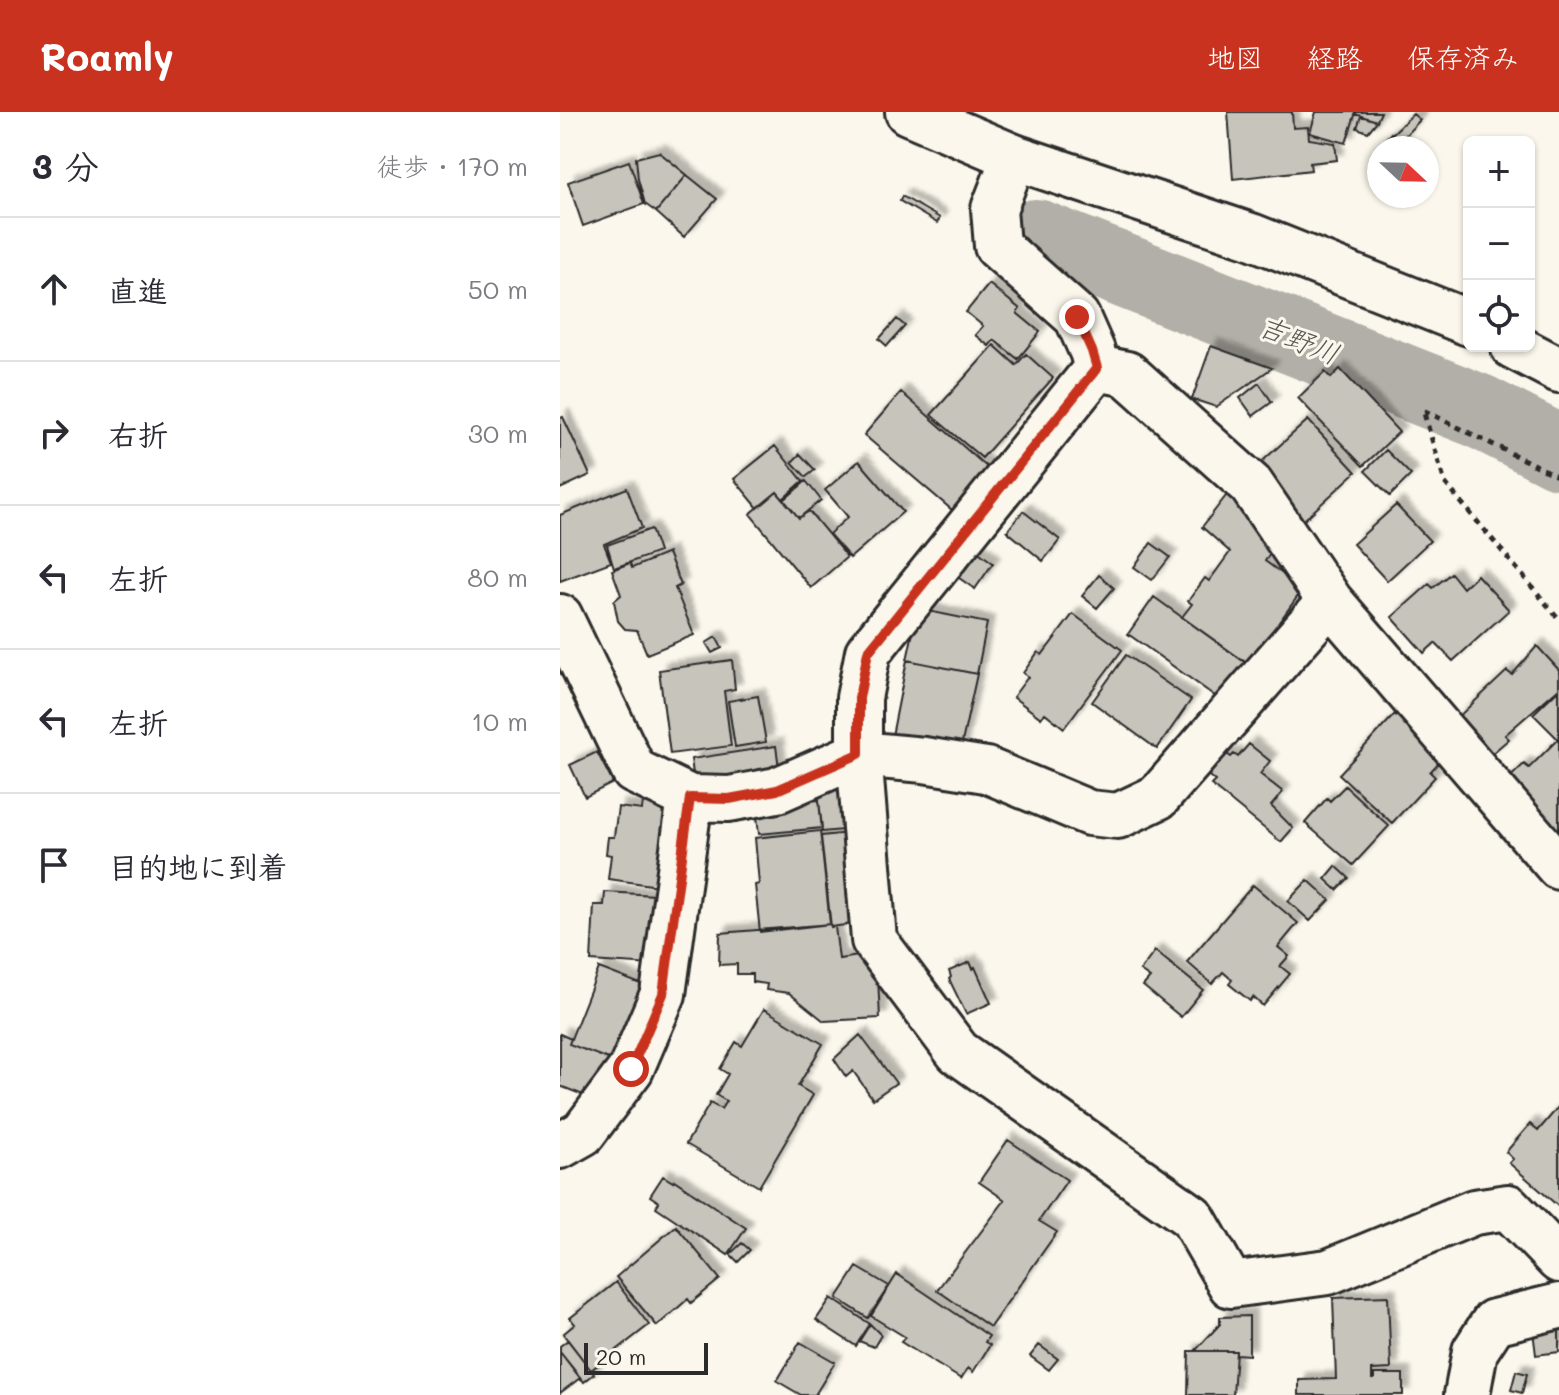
<!DOCTYPE html>
<html lang="ja">
<meta charset="utf-8">
<style>
:root{--surface:#fff;--page:#f7f7f7;--text:#2b2b33;--muted:#7c7c81;--line:#e1e1e2;--accent:#c8321e}
body{margin:0;font-family:Mali,"Klee One",sans-serif;background:var(--page);color:var(--text)}
.controls{position:absolute;right:24px;top:24px;display:grid;overflow:hidden;border-radius:12px;box-shadow:0 2px 6px #0004}
.controls button{width:72px;height:72px;display:grid;place-items:center;padding:0;border:0;border-bottom:2px solid var(--line);background:var(--surface);color:var(--text);font:40px sans-serif}
.compass{position:absolute;left:807px;top:24px;width:72px;height:72px;border-radius:50%;background:var(--surface);box-shadow:0 2px 6px #0004;rotate:112deg}
.scale{position:absolute;left:24px;bottom:20px;width:124px;box-sizing:border-box;padding-left:8px;border:4px solid #2b2b2b;border-top:0;font-size:22px;line-height:28px;white-space:nowrap;color:#2b2b2b;-webkit-text-stroke:6px #fbf7ec;paint-order:stroke}
.stop{position:absolute;width:24px;height:24px;margin:-18px;border:6px solid #c8321e;border-radius:50%;background:#fff}
.stop.end{background:#c8321e;border-color:#fff;box-shadow:0 2px 8px #0008}
.list{margin:0;padding:0;list-style:none}
h2{display:flex;justify-content:space-between;align-items:center;height:104px;margin:0;padding:0 32px;font-size:34px}
h2 small{font-size:26px;font-weight:400;color:var(--muted)}
.list li{display:grid;grid-template-columns:52px 1fr auto;gap:24px;align-items:center;box-sizing:border-box;height:144px;padding:0 32px;border-top:2px solid var(--line)}
.list b{display:block;font-size:30px;white-space:nowrap}
.list em{font-size:26px;font-style:normal;color:var(--muted)}
.icon{flex:none;width:44px;height:44px;fill:none;stroke:currentColor;stroke-width:2;stroke-linecap:round;stroke-linejoin:round}
.map{position:relative;flex:none;width:999px;height:1283px;overflow:hidden}
header{display:flex;align-items:center;gap:48px;box-sizing:border-box;height:112px;padding:0 40px;background:var(--accent);color:#fff}
header strong{font-size:38px}
nav{display:flex;gap:44px;margin-inline-start:auto;font-size:28px}
main{display:flex}
aside{flex:1;background:var(--surface)}
.map>svg:first-child{display:block}
.lines{fill:none;stroke-linecap:round;stroke-linejoin:round}
.river{stroke:#b1afa7;stroke-width:74}
.building{fill:#c7c4bc;stroke:#2b2b2b;stroke-width:2;filter:url(#shadow)}
.street-casing{stroke:#2b2b2b;stroke-width:50}
.secondary-casing{stroke:#2b2b2b;stroke-width:50}
.path{stroke:#2b2b2b;stroke-width:5;stroke-dasharray:6 6;stroke-linecap:butt}
.street{stroke:#fbf7ec;stroke-width:44}
.secondary{stroke:#fbf7ec;stroke-width:44}
.route{stroke:#c8321e;stroke-width:10}
.labels{text-anchor:middle;stroke-width:6;stroke-linejoin:round;paint-order:stroke}
.water-label{font-size:28px;font-style:italic;fill:#5a5956;stroke:#fbf7ec}
</style>
<header>
<strong>Roamly</strong>
<nav><a>地図</a><a>経路</a><a>保存済み</a></nav>
</header>
<main>
<aside>
<h2>3 分<small>徒歩 · 170 m</small></h2>
<ul class="list">
<li><svg class="icon" aria-label="ahead" viewBox="0 0 24 24"><path d="M12 20V5M6 11l6-6 6 6"/></svg><div><b>直進</b></div><em>50 m</em></li>
<li><svg class="icon" aria-label="right" viewBox="0 0 24 24"><path d="M7 20v-9h11M14 6l5 5-5 5"/></svg><div><b>右折</b></div><em>30 m</em></li>
<li><svg class="icon" aria-label="left" viewBox="0 0 24 24"><path d="M17 20v-9H6M10 6l-5 5 5 5"/></svg><div><b>左折</b></div><em>80 m</em></li>
<li><svg class="icon" aria-label="left" viewBox="0 0 24 24"><path d="M17 20v-9H6M10 6l-5 5 5 5"/></svg><div><b>左折</b></div><em>10 m</em></li>
<li><svg class="icon" aria-label="arrive" viewBox="0 0 24 24"><path d="M6 21V4h12l-3 4 3 4H6"/></svg><div><b>目的地に到着</b></div></li>
</ul>
</aside>
<div class="map">
<svg width="999" height="1283" viewBox="0 0 999 1283">
<defs>
<filter id="shadow"><feDropShadow dx="7" dy="-7" stdDeviation="2" flood-color="#0004"/></filter>
</defs>
<rect width="100%" height="100%" fill="#fbf7ec"/>
<filter id="ink" filterUnits="userSpaceOnUse"><feTurbulence type="fractalNoise" baseFrequency=".0125" numOctaves="2"/><feDisplacementMap in="SourceGraphic" scale="16" xChannelSelector="R" yChannelSelector="G"/><feConvolveMatrix kernelMatrix="1 2 1 2 8 2 1 2 1" color-interpolation-filters="sRGB"/></filter>
<g filter="url(#ink)">
<g class="lines">
<path class="river" d="M476,124L919,299L999,340"/>
</g>
<path class="building" d="M668,0H732L733,16L748,15L749,27L775,31L777,48L750,51L751,58L673,67Z
M756,0H796L786,31L750,21Z
M796,0H821L817,9L795,2Z
M853,2L860,8L840,29L832,22Z
M801,4L817,9L808,20L797,16Z
M831,21L840,29L833,36H819V50L812,43Z
M99,40L127,63L96,100L85,92L78,67L76,46Z
M69,49L84,92L23,114L8,70Z
M127,63L157,87L124,125L96,100Z
M342,84L380,106L377,111L340,89Z
M429,172L460,197L457,201L480,220L458,247L434,228L429,234L415,223L423,214L406,200Z
M337,207L345,214L327,234L319,227Z
M434,233L456,253L466,242L493,266L422,346L371,303Z
M651,234L712,256L656,295L632,287Z
M780,257L839,320L803,354L738,286L765,260L771,266Z
M699,271L712,290L693,304L680,286Z
M341,280L428,356L392,398L304,323Z
M3,305L30,363L0,377V306Z
M748,308L796,360L733,418L687,363Z
M215,334L243,369L223,387L217,380L198,396L174,367Z
M826,338L851,363L830,384L805,359Z
M240,342L255,358L246,365L232,350Z
M299,349L343,400L290,446L269,422L288,405L265,378Z
M246,369L261,388L239,406L224,388Z
M67,376L82,416L44,432L51,450L0,469V403Z
M217,380L239,406L249,399L287,445L251,476L190,402Z
M669,380L716,433L705,449L743,477L714,517L722,524L688,552L622,505L632,492L628,489L645,466L649,469L670,440L642,415Z
M836,393L870,429L827,469L793,432Z
M463,399L500,428L483,449L447,419Z
M91,417L99,440L54,456L47,433Z
M591,431L610,445L592,468L574,455Z
M408,432L433,451L415,477L389,459Z
M108,441L121,473L115,476L134,523L87,542L77,518L65,517L58,509L54,489L61,483L52,458L70,451L72,456Z
M891,461L903,476L917,463L949,498L893,549L875,531L864,541L832,505L869,472L873,476Z
M539,463L554,476L537,496L522,484Z
M594,485L694,557L669,594L568,522Z
M358,497L427,511L417,562L347,548Z
M513,502L562,538L504,616L485,601L481,606L453,585L468,565L463,561L478,540L482,543Z
M156,525L162,536L152,541L146,531Z
M977,534L999,558V576L945,623L949,627L929,644L896,607L947,559L952,563Z
M566,543L631,588L597,637L532,590Z
M172,548L175,577L164,579L171,634L110,642L99,558Z
M347,548L417,562L399,644L331,629Z
M999,577V626L998,627L973,602Z
M198,584L206,630L175,635L168,589Z
M835,602L883,646L870,660L875,665L832,711L779,662Z
M999,626V719L989,729L941,674L964,652L969,656Z
M689,632L710,649L700,662L723,680L711,694L733,716L721,730L651,673L655,669L643,659L660,637L671,645L674,642L678,645Z
M216,634L220,663L144,675L133,662L131,647Z
M37,640L53,671L25,685L10,653Z
M287,668L293,717L262,720L258,678Z
M785,674L829,714L793,753L745,711L767,686L770,689Z
M84,681L116,701L106,775L48,767L51,743L46,742L48,725H54L58,695L82,698Z
M259,688L262,716L199,722L196,695Z
M260,719L270,812L200,820L195,773L199,772L195,726Z
M289,721L299,811L271,815L261,724Z
M776,754L789,766L777,778L765,767Z
M748,768L770,788L750,809L728,789Z
M693,773L738,811L718,835L729,844L720,854L730,862L703,894L693,885L690,889L669,872L672,868L663,860L652,872L627,850Z
M45,780L95,783L92,853L31,849L34,793H44Z
M270,812L271,815H275L279,847L305,843L318,866L320,906L264,909L229,881L206,878L207,872L192,870V862H177V852L159,853L160,821Z
M595,839L643,878L621,905L583,874L590,866L580,859Z
M410,850L413,857L415,855L431,891L406,902L389,867L391,865L389,859Z
M39,856L91,876L61,952L9,932Z
M204,897L263,932L238,974L253,983L199,1075L126,1032L150,991L161,997L166,989L156,983L168,962L160,957L176,930L182,934Z
M0,922L11,927L9,932L51,948L36,988L0,974Z
M300,923L336,971L313,987L293,959L286,965L274,947Z
M999,994V1095L949,1051L953,1047L946,1040L970,1012L978,1019Z
M448,1028L507,1068L479,1109L497,1120L430,1215L377,1178L445,1088L419,1070Z
M103,1064L113,1070L114,1068L186,1116L168,1143L96,1095L99,1090L90,1084Z
M116,1114L160,1167L131,1191L128,1187L97,1214L56,1165Z
M182,1131L190,1138L178,1150L170,1142Z
M297,1155L329,1174L308,1206L277,1186Z
M337,1162L429,1224L425,1230L430,1233L413,1260L408,1256L401,1267L341,1230L345,1225L311,1204Z
M56,1170L89,1213L31,1258L3,1222L15,1212L10,1206Z
M828,1184L831,1257L812,1258V1267H814V1262H843V1283H739V1268L776,1267L773,1186Z
M271,1186L310,1212L296,1234L256,1208Z
M689,1204V1243L676,1242V1239H635L660,1212V1205Z
M310,1212L321,1223L314,1235L299,1229Z
M999,1216V1240L976,1243L973,1219Z
M8,1228L34,1262L24,1270L0,1240V1234Z
M240,1230L275,1250L255,1283H241L217,1269Z
M479,1233L498,1247L489,1258L470,1244Z
M629,1239H676L673,1283H628Z
M0,1240L20,1266L0,1281Z
M956,1259L967,1262L962,1281L951,1278Z"/>
<g class="lines">
<defs>
<path id="street" d="M454,45L434,97L437,134L517,205L532,239L537,256L308,540L299,586V642L314,828L398,940L632,1105L671,1173L768,1160L914,1100L948,1095L999,1148
M537,256L567,262L691,373L770,489L999,755
M0,505L74,659L130,686L169,687L217,678L299,642L364,648L426,658L529,701L558,704L598,685L770,489
M0,1034L23,1021L71,957L103,882L130,686
M907,1283L915,1239L934,1210L999,1194"/>
<path id="secondary" d="M348,0L454,45L691,124L909,211
M953,234L999,258"/>
</defs>
<use href="#street" class="street-casing"/>
<use href="#secondary" class="secondary-casing"/>
<path class="path" d="M999,365L863,298L885,371L999,507"/>
<use href="#street" class="street"/>
<use href="#secondary" class="secondary"/>
</g>
</g>
<g class="lines" filter="url(#ink)">
<path class="route" d="M71,957L103,882L130,686L169,687L217,678L299,642V586L308,540L537,256L532,239L517,205"/>
</g>
<g class="labels">
<g class="water-label">
<text transform="translate(739 228) rotate(22)" y="10">吉野川</text>
</g>
</g>
</svg>
<div class="controls">
<button>+</button>
<button>−</button>
<button><svg class="icon" aria-label="locate" viewBox="0 0 24 24"><circle cx="12" cy="12" r="6"/><path d="M12 2v4M12 18v4M2 12h4M18 12h4"/></svg></button>
</div>
<svg class="compass" viewBox="-18 -18 36 36"><path d="M0-13l5 13h-10z" fill="#e53935"/><path d="M0 13l5-13h-10z" fill="#7c7c81"/></svg>
<div class="scale">20 m</div>
<div class="stop" style="left:71px;top:957px"></div>
<div class="stop end" style="left:517px;top:205px"></div>
</div>
</main>
